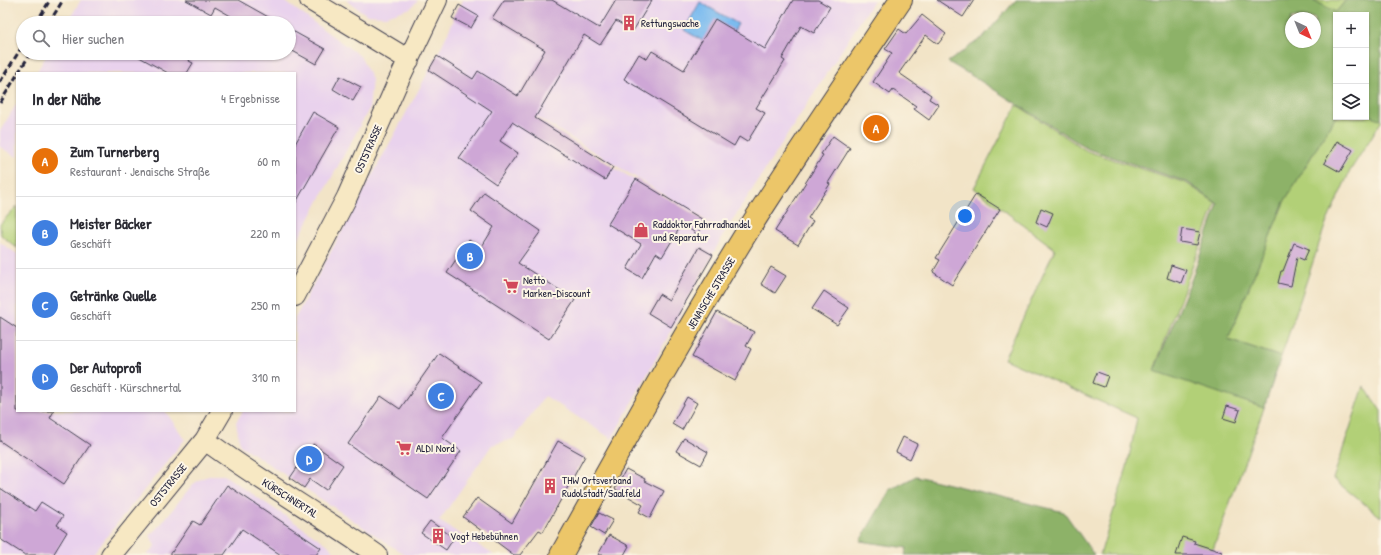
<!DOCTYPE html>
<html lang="de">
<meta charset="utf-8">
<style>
:root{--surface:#fff;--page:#f2f2f3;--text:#2b2b33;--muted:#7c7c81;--line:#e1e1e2;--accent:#d1495b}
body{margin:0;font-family:"Patrick Hand",sans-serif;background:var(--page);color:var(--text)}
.controls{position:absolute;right:12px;top:12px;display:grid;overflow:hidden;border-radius:0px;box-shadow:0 1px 3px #0004}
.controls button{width:36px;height:36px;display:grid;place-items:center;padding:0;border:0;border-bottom:1px solid var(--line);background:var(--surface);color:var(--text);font:20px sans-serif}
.compass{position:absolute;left:1285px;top:12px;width:36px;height:36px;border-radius:50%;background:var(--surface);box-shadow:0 1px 3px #0004;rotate:137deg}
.you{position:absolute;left:965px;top:216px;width:14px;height:14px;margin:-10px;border:3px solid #fff;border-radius:50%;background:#1a73e8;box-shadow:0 0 0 6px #1a73e833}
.badge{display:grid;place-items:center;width:26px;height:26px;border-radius:50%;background:var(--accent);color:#fff;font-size:13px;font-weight:700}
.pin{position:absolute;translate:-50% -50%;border:2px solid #fff;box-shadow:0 1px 4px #0006}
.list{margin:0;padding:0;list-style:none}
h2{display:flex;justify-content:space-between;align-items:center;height:52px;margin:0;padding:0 16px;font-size:17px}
h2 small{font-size:13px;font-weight:400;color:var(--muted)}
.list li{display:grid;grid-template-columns:26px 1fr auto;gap:12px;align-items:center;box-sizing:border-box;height:72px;padding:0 16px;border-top:1px solid var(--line)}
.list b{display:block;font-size:15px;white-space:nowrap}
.list p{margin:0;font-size:13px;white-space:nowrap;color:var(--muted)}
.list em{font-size:13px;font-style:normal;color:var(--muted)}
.icon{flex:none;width:22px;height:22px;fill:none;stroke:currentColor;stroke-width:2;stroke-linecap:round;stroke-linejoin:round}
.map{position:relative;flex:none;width:1381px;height:555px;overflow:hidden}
.search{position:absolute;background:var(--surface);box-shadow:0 1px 3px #0004;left:16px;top:16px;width:280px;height:44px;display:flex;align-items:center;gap:10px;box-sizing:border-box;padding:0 14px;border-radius:22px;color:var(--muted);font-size:15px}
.panel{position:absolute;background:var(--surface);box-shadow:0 1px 3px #0004;left:16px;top:72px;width:280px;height:340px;border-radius:0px}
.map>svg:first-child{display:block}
.built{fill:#e9d2ed;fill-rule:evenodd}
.green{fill:#b2d077;stroke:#6a7959}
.forest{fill:#8db268;stroke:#586a52;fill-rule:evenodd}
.water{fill:#7bbbef;stroke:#4e6e95}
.building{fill:#cea7d6}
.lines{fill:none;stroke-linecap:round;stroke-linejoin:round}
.secondary-casing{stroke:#413f50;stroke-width:22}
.primary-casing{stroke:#413f50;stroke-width:24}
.secondary{stroke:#f7e8c3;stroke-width:20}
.primary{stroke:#ecc669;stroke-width:22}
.rail{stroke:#22223b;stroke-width:3;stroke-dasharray:6 3;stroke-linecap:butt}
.labels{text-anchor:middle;stroke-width:4;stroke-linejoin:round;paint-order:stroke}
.poi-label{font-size:11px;fill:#22223b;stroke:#fcf5e5;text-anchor:start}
.street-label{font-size:11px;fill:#22223b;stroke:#fcf5e5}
</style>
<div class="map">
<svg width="1381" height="555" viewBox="0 0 1381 555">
<rect width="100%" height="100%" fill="#fcf5e5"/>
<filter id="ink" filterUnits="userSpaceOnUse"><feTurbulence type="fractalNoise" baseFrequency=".025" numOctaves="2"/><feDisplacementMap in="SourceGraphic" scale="8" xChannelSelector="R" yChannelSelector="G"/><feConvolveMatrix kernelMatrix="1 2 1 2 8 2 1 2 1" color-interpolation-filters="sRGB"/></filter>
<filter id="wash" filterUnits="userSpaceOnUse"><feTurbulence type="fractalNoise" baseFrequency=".012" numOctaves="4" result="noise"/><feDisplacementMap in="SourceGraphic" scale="16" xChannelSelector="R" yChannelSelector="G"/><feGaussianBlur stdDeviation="0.9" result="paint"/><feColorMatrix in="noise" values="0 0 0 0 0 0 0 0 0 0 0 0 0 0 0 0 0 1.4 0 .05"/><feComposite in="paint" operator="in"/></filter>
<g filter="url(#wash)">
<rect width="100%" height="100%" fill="#f2e4c7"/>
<path class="built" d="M81,0H283L360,56L372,79L369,109L295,245V73H36L48,53H289V23H67Z
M346,0H418L411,8L386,16L367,15Z
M463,0H874L725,232L612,439L545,396L513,439L492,445L439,521L494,555H405L240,445L236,422L243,411H295V318L437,56ZM481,83L712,224V225L613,167Z
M17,103V157L0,147V131Z
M0,242L17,254V411H165L185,439L92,555H0Z
M213,475H224L327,544L337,555H147L155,546L150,535L161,524L192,485L202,478Z"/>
<path class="green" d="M1313,0H1346L1336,12Z
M1017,105L1087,151L1186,183L1216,203L1154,370L1264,408L1211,555H1100L1127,467L1137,418L1004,359L1055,249L974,188Z
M1366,113L1381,120V122L1350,171L1325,226L1281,357L1228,339L1284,202L1336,116V117H1366Z
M17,206V248L1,235L0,224Z
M1364,386L1381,411V517L1333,479Z"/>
<path class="forest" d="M1016,0H1313L1336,12L1346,0H1381V120L1366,113V15H1336V116L1284,202L1228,339L1281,357L1264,408L1154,371L1192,278L1218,204L1187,182L1088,149L974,77L948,62L983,37ZM1291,18H1315V42H1291Z
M916,476L1064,512L1094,555H905L907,548L860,541L890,490Z"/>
<path class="water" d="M700,2L738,24L722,52L684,30Z"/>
<g id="blocks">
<path class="building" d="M186,0H238L279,23H243L215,7L211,14Z
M504,0H552L599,28L616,0H652L633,31L616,21L600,45L584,35L535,118L613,167L605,180L512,122L500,141L518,153L496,184L459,158L492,111L429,70L437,56L473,79L478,71L518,96L545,50L492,18Z
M793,0H818L830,7L814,33L801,26L782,59L785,61L756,108L765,113L747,142L739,137L734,146L624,79L639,54L647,59L652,51L684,70L715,19L765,49Z
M937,0H974L963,17Z
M459,5L478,16L471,28L452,18Z
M922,15L946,34L938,44L926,35L899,73L931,95L929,99L939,105L929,120L914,109L916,106L893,90L890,94L873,82L892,53L885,49L899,29L906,34Z
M289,29L325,49L316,64L289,49Z
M132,53H193L189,61L193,63L187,73H168Z
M340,76L361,87L353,101L333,89Z
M313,112L339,127L295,204V144Z
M833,136L850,148L828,183L830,184L808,218L813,221L798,245L775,231L823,155L821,154Z
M1337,141L1353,150L1340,172L1324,163Z
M636,179L705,221L697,234L682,224L662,257L656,253L642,278L627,269L641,244L608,224Z
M484,192L541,231L518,263L575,300L549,339L447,273L469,240L481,248L494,227L471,211Z
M976,194L1000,209L952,285L933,272L940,260L936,258Z
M1041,208L1053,213L1047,227L1036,222Z
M1182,229L1200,232L1197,245L1180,242Z
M1294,243L1309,249L1304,260L1297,257L1291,286L1278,283L1281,271H1283Z
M699,247L713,255L671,327L648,313L659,294L669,300Z
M1171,265L1186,270L1181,283L1167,278Z
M771,267L786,276L775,293L761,284Z
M824,291L849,308L837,325L812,309Z
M717,312L754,332L746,346L751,349L735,381L692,357Z
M0,317L17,328V411H54L50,418L90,445L64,484L0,441Z
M439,353L481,382L442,438L461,451L428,499L348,444L381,396L400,409Z
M1097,372L1108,376L1104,387L1093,383Z
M687,397L697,403L682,430L672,424Z
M1227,406L1240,410L1236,422L1223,418Z
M903,437L917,444L910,459L896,452Z
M684,438L708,452L701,465L676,451Z
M558,441L585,456L543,532L539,530L520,555H514L463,517L477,498L512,523Z
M313,444L343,465L326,490L310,479L304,488L290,478Z
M626,469L645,479L644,481L664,491L650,518L639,512L643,505L615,489Z
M227,485L321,548L316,555H281L242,529L224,555H170L193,521L200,525Z
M0,488L35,511L41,502L63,516L57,525L67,532L53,555H25L0,539Z
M599,513L613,520L604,535L591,527Z
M430,521L454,538L446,550L421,533Z
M609,535L629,546L624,555H598Z
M1182,537L1195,541L1194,543L1222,552V555H1176Z"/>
</g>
</g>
<g filter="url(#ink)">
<use href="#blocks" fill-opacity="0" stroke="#413f50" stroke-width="1"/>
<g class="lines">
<defs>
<path id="secondary" d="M310,0L409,60
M295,296L347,197L396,86L437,0
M205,440C260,481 320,515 377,555
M111,555L205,440L222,411"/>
<path id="primary" d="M561,555C622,446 682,337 747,232C797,153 849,77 901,0"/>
</defs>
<use href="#secondary" class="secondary-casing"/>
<use href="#primary" class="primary-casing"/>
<use href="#secondary" class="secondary"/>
<use href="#primary" class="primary"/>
<path class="rail" d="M36,23L50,0
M49,23L63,0
M18,73L31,53
M0,82L23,45
M0,103L17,75"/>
</g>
</g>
<defs>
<symbol id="building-bare" viewBox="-9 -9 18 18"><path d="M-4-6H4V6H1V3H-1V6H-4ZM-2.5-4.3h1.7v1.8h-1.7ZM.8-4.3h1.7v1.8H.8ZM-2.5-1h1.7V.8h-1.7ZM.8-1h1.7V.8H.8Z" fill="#d1495b" stroke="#fcf5e5" stroke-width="2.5" paint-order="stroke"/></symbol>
<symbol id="shop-bare" viewBox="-9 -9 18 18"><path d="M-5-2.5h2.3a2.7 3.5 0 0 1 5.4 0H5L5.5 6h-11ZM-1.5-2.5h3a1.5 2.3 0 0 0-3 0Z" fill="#d1495b" stroke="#fcf5e5" stroke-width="2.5" paint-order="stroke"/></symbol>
<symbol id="supermarket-bare" viewBox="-9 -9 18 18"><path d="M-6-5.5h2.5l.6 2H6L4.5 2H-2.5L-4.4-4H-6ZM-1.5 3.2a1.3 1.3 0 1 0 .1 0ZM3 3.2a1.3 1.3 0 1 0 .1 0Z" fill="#d1495b" stroke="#fcf5e5" stroke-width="2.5" paint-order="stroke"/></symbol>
</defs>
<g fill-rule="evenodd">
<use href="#building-bare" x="618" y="12" width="22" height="22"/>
<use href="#shop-bare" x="630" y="219" width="22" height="22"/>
<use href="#supermarket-bare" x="500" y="275" width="22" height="22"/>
<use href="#supermarket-bare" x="393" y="437" width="22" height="22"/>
<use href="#building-bare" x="539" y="475" width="22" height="22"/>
<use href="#building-bare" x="427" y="525" width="22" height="22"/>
</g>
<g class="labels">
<g class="poi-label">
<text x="641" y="27">Rettungswache</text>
<text x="653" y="228">Raddoktor Fahrradhandel<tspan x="653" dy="13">und Reparatur</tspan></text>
<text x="523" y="284">Netto<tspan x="523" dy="13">Marken-Discount</tspan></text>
<text x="416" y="452">ALDI Nord</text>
<text x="562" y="484">THW Ortsverband<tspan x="562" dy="13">Rudolstadt/Saalfeld</tspan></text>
<text x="450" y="540">Vogt Hebebühnen</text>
</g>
<g class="street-label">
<text transform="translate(368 149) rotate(-66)" y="4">OSTSTRASSE</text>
<text transform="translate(711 293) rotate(-59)" y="4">JENAISCHE STRASSE</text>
<text transform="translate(168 485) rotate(-51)" y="4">OSTSTRASSE</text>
<text transform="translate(290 498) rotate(32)" y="4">KÜRSCHNERTAL</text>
</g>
</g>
</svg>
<div class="controls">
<button>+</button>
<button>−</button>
<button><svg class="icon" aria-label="layers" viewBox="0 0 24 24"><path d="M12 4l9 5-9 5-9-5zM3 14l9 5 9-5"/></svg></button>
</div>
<svg class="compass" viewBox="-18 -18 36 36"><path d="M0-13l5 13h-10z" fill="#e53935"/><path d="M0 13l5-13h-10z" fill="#7c7c81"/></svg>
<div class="you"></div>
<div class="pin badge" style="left:876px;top:128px;background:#e8710a">A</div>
<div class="pin badge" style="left:470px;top:256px;background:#3f7fe0">B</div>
<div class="pin badge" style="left:441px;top:396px;background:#3f7fe0">C</div>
<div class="pin badge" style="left:309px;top:459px;background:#3f7fe0">D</div>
<div class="search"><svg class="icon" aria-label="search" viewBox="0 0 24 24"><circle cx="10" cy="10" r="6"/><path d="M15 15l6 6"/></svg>Hier suchen</div>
<section class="panel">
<h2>In der Nähe<small>4 Ergebnisse</small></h2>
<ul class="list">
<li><span class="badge" style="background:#e8710a">A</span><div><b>Zum Turnerberg</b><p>Restaurant · Jenaische Straße</p></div><em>60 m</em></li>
<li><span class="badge" style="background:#3f7fe0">B</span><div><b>Meister Bäcker</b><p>Geschäft</p></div><em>220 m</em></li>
<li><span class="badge" style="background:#3f7fe0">C</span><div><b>Getränke Quelle</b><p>Geschäft</p></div><em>250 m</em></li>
<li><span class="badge" style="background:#3f7fe0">D</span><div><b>Der Autoprofi</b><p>Geschäft · Kürschnertal</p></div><em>310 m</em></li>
</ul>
</section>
</div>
